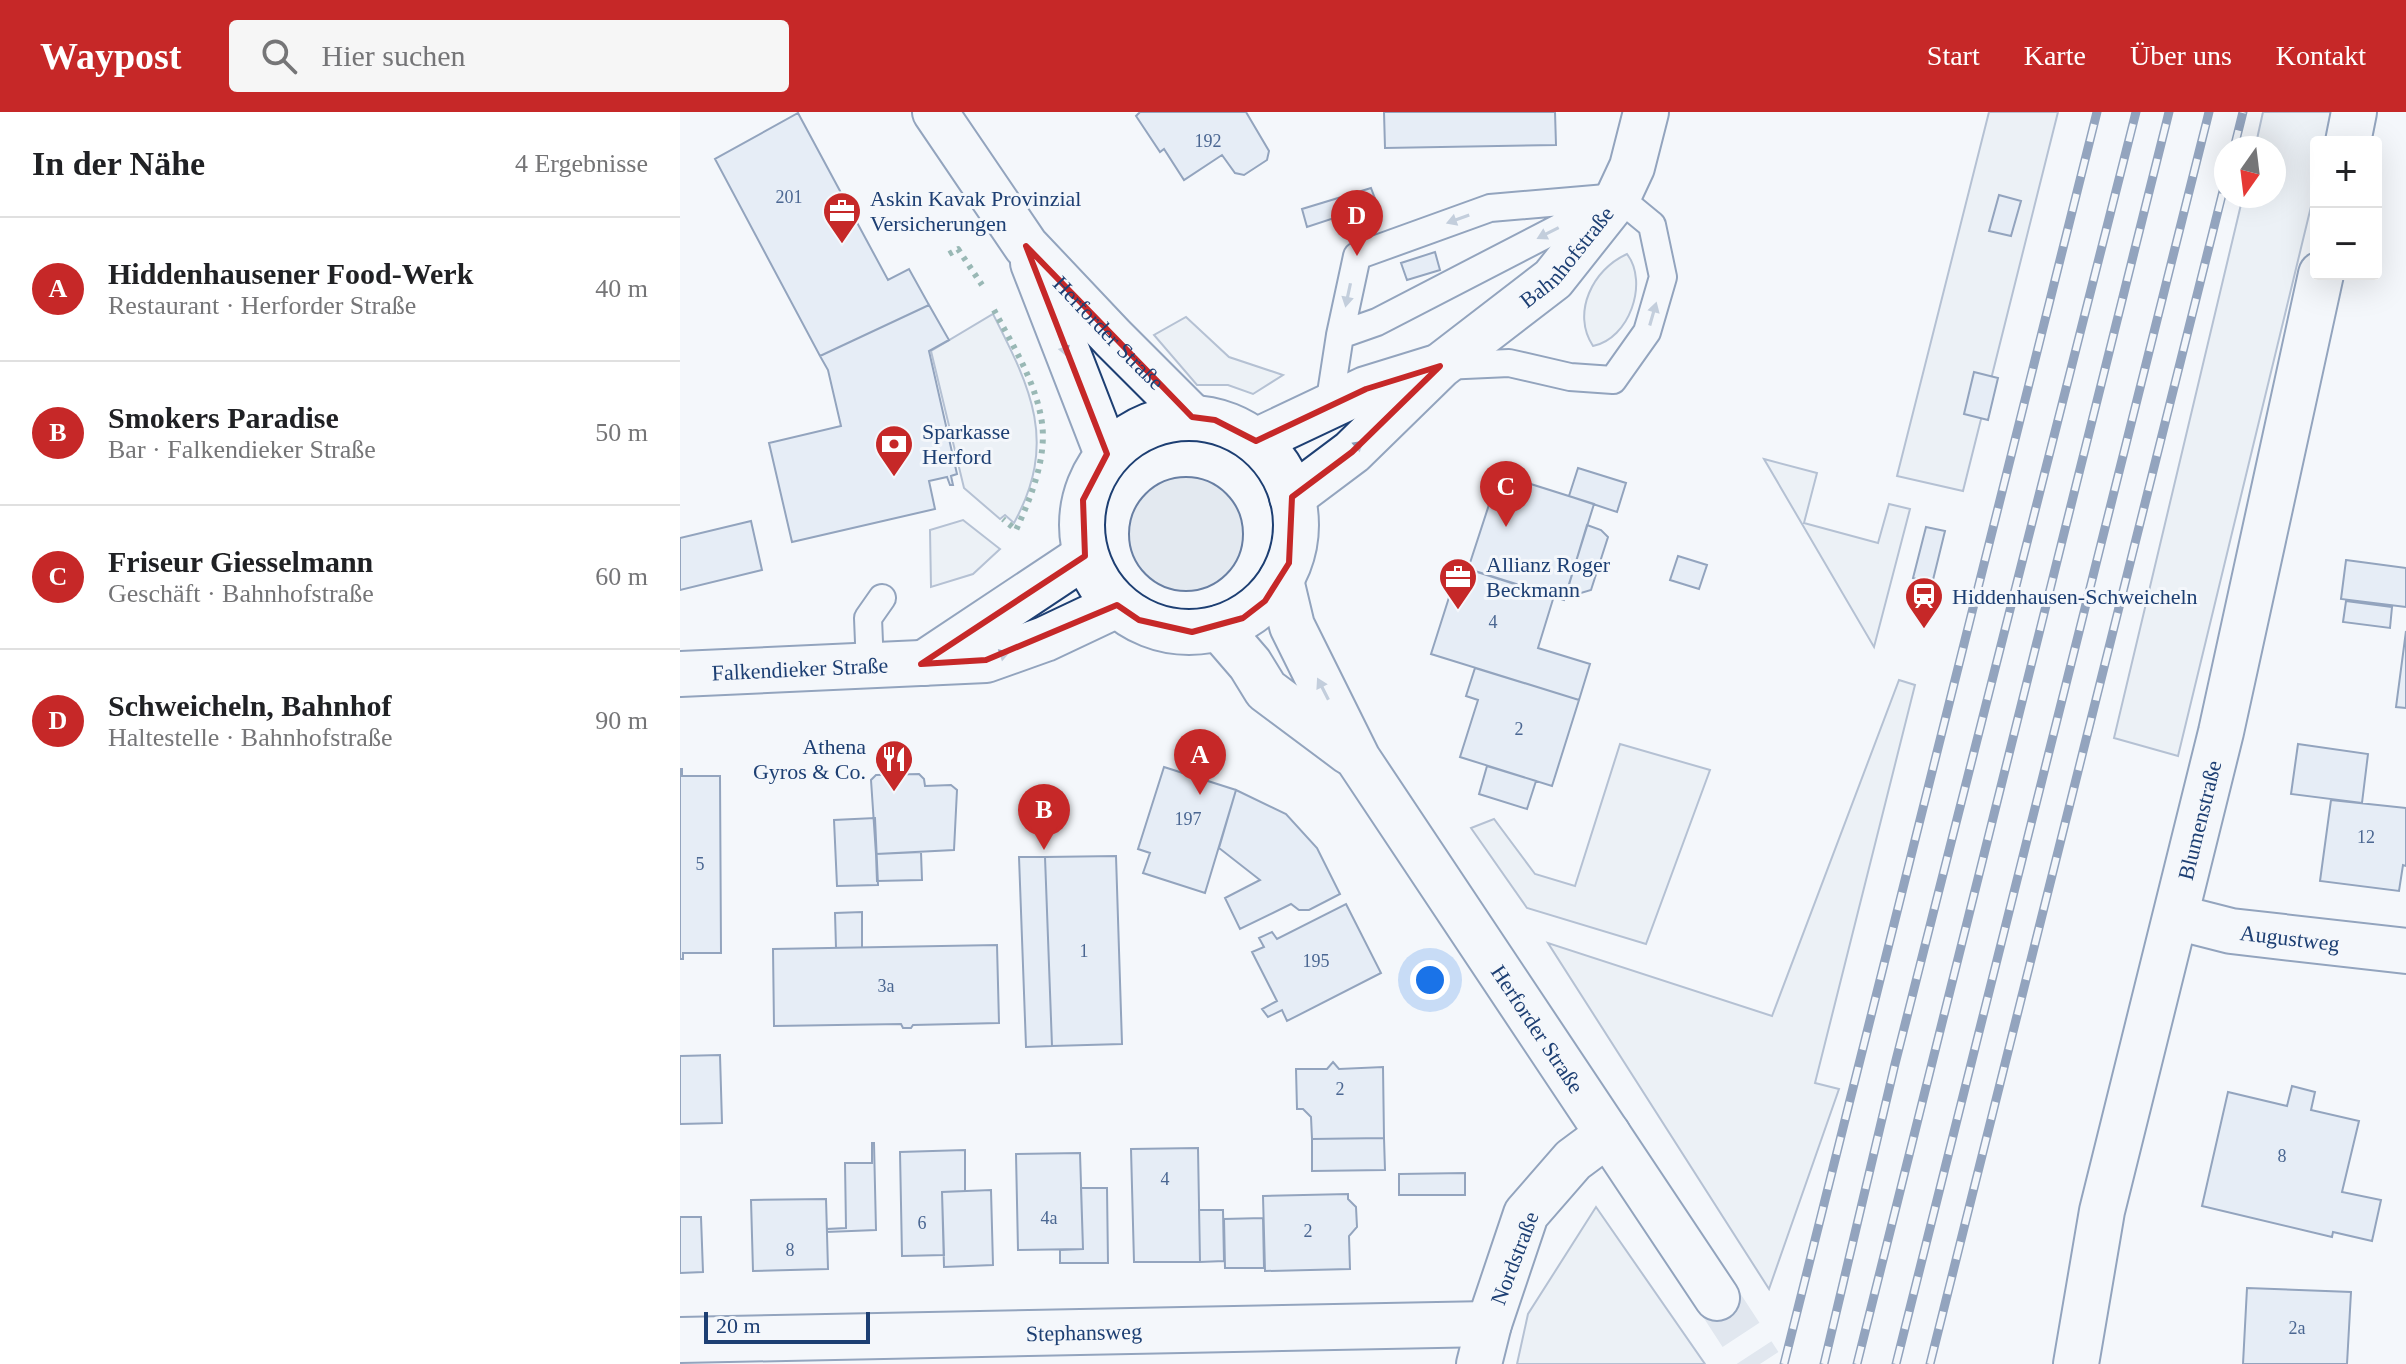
<!DOCTYPE html>
<html lang="de">
<meta charset="utf-8">
<style>
:root{--surface:#fff;--page:#f6f6f6;--text:#202124;--muted:#757577;--line:#e0e0e0;--accent:#c62828}
body{margin:0;font-family:Georgia,serif;background:var(--page);color:var(--text)}
.controls{position:absolute;right:24px;top:24px;display:grid;overflow:hidden;border-radius:8px;box-shadow:0 8px 32px #0002}
.controls button{width:72px;height:72px;display:grid;place-items:center;padding:0;border:0;border-bottom:2px solid var(--line);background:var(--surface);color:var(--text);font:40px sans-serif}
.compass{position:absolute;left:1534px;top:24px;width:72px;height:72px;border-radius:50%;background:var(--surface);box-shadow:0 8px 32px #0002;rotate:194deg}
.scale{position:absolute;left:24px;bottom:20px;width:166px;box-sizing:border-box;padding-left:8px;border:4px solid #1d3f73;border-top:0;font-size:22px;line-height:28px;white-space:nowrap;color:#1d3f73;-webkit-text-stroke:6px #f4f7fb;paint-order:stroke}
.you{position:absolute;left:750px;top:868px;width:28px;height:28px;margin:-20px;border:6px solid #fff;border-radius:50%;background:#1a73e8;box-shadow:0 0 0 12px #1a73e833}
.badge{display:grid;place-items:center;width:52px;height:52px;border-radius:50%;background:var(--accent);color:#fff;font-size:26px;font-weight:700}
.pin{position:absolute;translate:-50% -66px;filter:drop-shadow(0 2px 4px #0008)}
.pin::after{content:'';position:absolute;top:42px;width:28px;height:24px;background:inherit;clip-path:polygon(0 0,100% 0,50% 100%)}
.list{margin:0;padding:0;list-style:none}
h2{display:flex;justify-content:space-between;align-items:center;height:104px;margin:0;padding:0 32px;font-size:34px}
h2 small{font-size:26px;font-weight:400;color:var(--muted)}
.list li{display:grid;grid-template-columns:52px 1fr auto;gap:24px;align-items:center;box-sizing:border-box;height:144px;padding:0 32px;border-top:2px solid var(--line)}
.list b{display:block;font-size:30px;white-space:nowrap}
.list p{margin:0;font-size:26px;white-space:nowrap;color:var(--muted)}
.list em{font-size:26px;font-style:normal;color:var(--muted)}
.icon{flex:none;width:44px;height:44px;fill:none;stroke:currentColor;stroke-width:2;stroke-linecap:round;stroke-linejoin:round}
.map{position:relative;flex:none;width:1726px;height:1252px;overflow:hidden}
header{display:flex;align-items:center;gap:48px;box-sizing:border-box;height:112px;padding:0 40px;background:var(--accent);color:#fff}
header strong{font-size:38px}
nav{display:flex;gap:44px;margin-inline-start:auto;font-size:28px}
.search{width:560px;height:72px;background:var(--page);display:flex;align-items:center;gap:20px;box-sizing:border-box;padding:0 28px;border-radius:8px;color:var(--muted);font-size:30px}
main{display:flex}
aside{flex:1;background:var(--surface)}
.map>svg:first-child{display:block}
.green{fill:#e3e9f0;stroke:#687fa3;stroke-width:2}
.building{fill:#d5e0f0;stroke:#1d3f73;stroke-width:2}
.lines{fill:none;stroke-linecap:round;stroke-linejoin:round}
.primary-tunnel{stroke:#c9d2e0;stroke-width:44;stroke-dasharray:44 22;stroke-linecap:butt}
.lane-casing{stroke:#1d3f73;stroke-width:30}
.street-casing{stroke:#1d3f73;stroke-width:48}
.secondary-casing{stroke:#1d3f73;stroke-width:48}
.primary-casing{stroke:#1d3f73;stroke-width:48}
.lane{stroke:#f4f7fb;stroke-width:26}
.street{stroke:#f4f7fb;stroke-width:44}
.secondary{stroke:#f4f7fb;stroke-width:44}
.primary{stroke:#f4f7fb;stroke-width:44}
.rail-casing{stroke:#1d3f73;stroke-width:9}
.rail{stroke:#f4f7fb;stroke-width:6;stroke-dasharray:18;stroke-linecap:butt}
.hedge{stroke:#2c6c60;stroke-width:6;stroke-dasharray:4 6;stroke-linecap:butt}
.oneway{fill:#889bb7}
.marked{fill:none;stroke:#c62828;stroke-width:6;stroke-linejoin:round}
.labels{text-anchor:middle;stroke-width:6;stroke-linejoin:round;paint-order:stroke}
.number-label{font-size:18px;fill:#4b6792}
.poi-label{font-size:22px;fill:#1d3f73;stroke:#f4f7fb;text-anchor:start}
.street-label{font-size:22px;fill:#1d3f73;stroke:#f4f7fb}
</style>
<header>
<strong>Waypost</strong>
<div class="search"><svg class="icon" aria-label="search" viewBox="0 0 24 24"><circle cx="10" cy="10" r="6"/><path d="M15 15l6 6"/></svg>Hier suchen</div>
<nav><a>Start</a><a>Karte</a><a>Über uns</a><a>Kontakt</a></nav>
</header>
<main>
<aside>
<h2>In der Nähe<small>4 Ergebnisse</small></h2>
<ul class="list">
<li><span class="badge">A</span><div><b>Hiddenhausener Food-Werk</b><p>Restaurant · Herforder Straße</p></div><em>40 m</em></li>
<li><span class="badge">B</span><div><b>Smokers Paradise</b><p>Bar · Falkendieker Straße</p></div><em>50 m</em></li>
<li><span class="badge">C</span><div><b>Friseur Giesselmann</b><p>Geschäft · Bahnhofstraße</p></div><em>60 m</em></li>
<li><span class="badge">D</span><div><b>Schweicheln, Bahnhof</b><p>Haltestelle · Bahnhofstraße</p></div><em>90 m</em></li>
</ul>
</aside>
<div class="map">
<svg width="1726" height="1252" viewBox="0 0 1726 1252">
<rect width="100%" height="100%" fill="#f4f7fb"/>
<path class="green" d="M1309,0H1378L1283,379L1217,364Z
M1583,0H1653L1647,30H1636V74L1498,644L1434,626L1563,84H1594V36H1575Z
M947,142C969,171 949,227 913,234C891,201 913,157 947,142Z
M313,202C351,277 378,330 334,411L325,403L320,407L284,376L251,239Z
M506,205L549,245L603,263L573,282L548,273H517L474,223Z
M1084,347L1137,361L1124,411L1198,431L1209,392L1230,397L1194,535Z
M449 422a57 57 0 1 1 114 0a57 57 0 1 1-114 0Z
M283,408L320,437L293,462L251,475L250,418Z
M1219,568L1235,573L1135,971L1159,977L1089,1177L868,831L1092,904Z
M940,632L1030,658L966,832L847,796L791,716L814,707L855,762L895,774Z
M916,1095L1025,1252H837L848,1202Z"/>
<path class="building" d="M566,0L589,39L587,48L564,63L555,61L542,43L504,68L484,37L480,40L456,4L460,0Z
M704,0H875L876,33L705,36Z
M118,1L208,168L229,157L249,193L140,244L35,47Z
M691,76L697,92L627,115L622,97Z
M1319,83L1341,89L1331,124L1309,119Z
M755,140L760,158L727,168L721,151Z
M249,193L269,228L249,239L277,362L271,364L273,373H270L267,365L249,369L255,397L112,430L89,331L161,314L148,258L140,244Z
M1294,260L1318,266L1308,308L1284,302Z
M898,356L946,371L937,400L889,384Z
M819,362L914,392L884,488L788,457Z
M71,409L82,458L0,478V426Z
M907,413L921,418L928,425L911,478L901,481L888,476Z
M1246,415L1265,419L1252,472L1233,466Z
M998,444L1027,453L1019,477L990,468Z
M1666,448L1726,456V495L1661,487Z
M779,454L874,484L858,536L910,552L899,588L751,542Z
M1666,489L1712,495L1710,516L1663,510Z
M1726,519V596L1716,595Z
M795,556L899,588L872,674L780,645L798,588L786,584Z
M1618,632L1688,642L1682,691L1611,682Z
M807,654L856,669L847,697L799,682Z
M484,655L556,678L525,781L463,761L470,741L458,737Z
M0,657H2V664H40L41,841H3V847H0Z
M239,662L244,667L245,674L271,673L277,678L274,738L196,742L191,668L196,663Z
M556,678L606,702L637,736L660,782L629,798H619L611,792L560,817L545,786L580,768L539,736Z
M1651,688L1726,696V754L1723,753L1719,779L1640,769Z
M195,706L198,773L157,774L154,708Z
M241,740L242,768L197,769L196,742Z
M436,744L442,932L372,934L365,745Z
M339,745H365L372,934L346,935Z
M666,792L701,861L607,909L602,898L588,905L582,897L597,889L572,840L584,835L579,826L592,820L597,827Z
M182,800V836H156L155,801Z
M317,833L319,911L233,913L231,916H223L221,912L94,914L93,837Z
M40,943L42,1011L0,1012V944Z
M653,950L659,957L703,955L704,1026L632,1027L631,1005L623,997H617L616,957H647Z
M1612,974L1635,980L1631,998L1679,1009L1662,1080L1701,1088L1692,1129L1653,1120L1652,1125L1522,1094L1548,980L1607,994Z
M704,1026L705,1058L632,1059V1027Z
M192,1031H194L196,1118L147,1120V1117L166,1116L165,1051H192Z
M518,1036L520,1150H454L451,1037Z
M285,1038V1079L262,1080L264,1143L222,1144L220,1040Z
M400,1041L403,1137L338,1138L336,1042Z
M785,1061V1083H719V1062Z
M401,1076H427L428,1151H380V1138L403,1137Z
M311,1078L313,1153L264,1155L262,1080Z
M668,1082V1087L676,1095L677,1115L669,1124L670,1157L585,1159L583,1084Z
M146,1087L148,1157L73,1159L71,1088Z
M519,1098H543L544,1149L520,1150Z
M0,1105H21L23,1160L0,1161Z
M583,1106L584,1156H545L544,1107Z
M1567,1176L1671,1180L1667,1252H1563Z"/>
<g class="lines">
<path class="primary-tunnel" d="M1037,1186L1080,1252"/>
<defs>
<path id="lane" d="M660,223L697,210L921,94
M649,294L660,223L677,144L810,96L938,85L972,113L983,165L967,220L933,268L890,265L829,251L763,254
M190,555L188,506L202,486"/>
<g id="street">
<path d="M1668,30L1674,0"/>
<path d="M576,329L686,277L754,256"/>
<path id="s1" d="M612,385L672,340L760,254L873,167L938,85L952,55L966,0"/>
<path id="s2" d="M1496,805L1551,819L1726,839"/>
<path id="s3" d="M0,1228L809,1212"/>
<path d="M799,1252L809,1212L846,1102L893,1048L928,1022"/>
<path id="s4" d="M1396,1252L1422,1099L1541,620L1641,162"/>
</g>
<g id="secondary">
<path d="M244,551L405,444"/>
<path id="s5" d="M0,562L306,548L365,527L437,493"/>
</g>
<g id="primary">
<path id="s6" d="M255,0L346,134L433,226L512,305"/>
<path d="M353,151L427,342"/>
<circle cx="509" cy="413" r="107"/>
<path id="s7" d="M601,468L612,514L678,647L1037,1186"/>
<path d="M539,516L570,552L586,578L669,640"/>
</g>
</defs>
<use href="#lane" class="lane-casing"/>
<use href="#street" class="street-casing"/>
<use href="#secondary" class="secondary-casing"/>
<use href="#primary" class="primary-casing"/>
<use href="#lane" class="lane"/>
<use href="#street" class="street"/>
<use href="#secondary" class="secondary"/>
<use href="#primary" class="primary"/>
<defs>
<path id="rail" d="M1554,36L1563,0
M1104,1252L1417,0
M1144,1252L1215,952L1456,0
M1177,1252L1489,0
M1216,1252L1529,0
M1250,1252L1546,67"/>
</defs>
<use href="#rail" class="rail-casing"/>
<use href="#rail" class="rail"/>
<path class="hedge" d="M269,142L278,137L302,173
M314,198C333,234 356,270 362,311C367,346 350,388 336,418L323,407"/>
</g>
<defs><path id="oneway-solid" d="M-6-.8H1V-3.2L6.5 0L1 3.2V.8H-6Z" transform="scale(2)"/></defs>
<g class="oneway">
<use href="#oneway-solid" transform="translate(778 107) rotate(160)"/>
<use href="#oneway-solid" transform="translate(868 121) rotate(153)"/>
<use href="#oneway-solid" transform="translate(668 183) rotate(102)"/>
<use href="#oneway-solid" transform="translate(973 202) rotate(-74)"/>
<use href="#oneway-solid" transform="translate(383 233) rotate(70)"/>
<use href="#oneway-solid" transform="translate(674 337) rotate(-41)"/>
<use href="#oneway-solid" transform="translate(318 544) rotate(-19)"/>
<use href="#oneway-solid" transform="translate(643 577) rotate(-117)"/>
</g>
<path d="M0 0H1726V1252H0ZM346,134L512,305L535,308L576,329L686,277L760,254L672,340L612,385L609,451L585,489L563,506L512,520L459,508L437,493L306,548L241,552L405,444L403,388L427,342Z" fill="#f4f7fb" fill-opacity=".55" fill-rule="evenodd"/>
<path class="marked" d="M346,134L512,305L535,308L576,329L686,277L760,254L672,340L612,385L609,451L585,489L563,506L512,520L459,508L437,493L306,548L241,552L405,444L403,388L427,342Z"/>
<defs>
<symbol id="office-pin" viewBox="-11 -11 22 30"><path d="M0 17L-7.5 6A9.5 9.5 0 1 1 7.5 6Z" fill="#c62828" stroke="#f4f7fb"/><path d="M-6-3h4V-5.5h4V-3h4V5H-6ZM-1-4.5V-3h2v-1.5ZM-6 0V1H6V0Z" fill="#fff"/></symbol>
<symbol id="bank-pin" viewBox="-11 -11 22 30"><path d="M0 17L-7.5 6A9.5 9.5 0 1 1 7.5 6Z" fill="#c62828" stroke="#f4f7fb"/><path d="M-6-4H6V4H-6ZM0-2.3a2.3 2.3 0 1 0 0 4.6a2.3 2.3 0 1 0 0-4.6Z" fill="#fff"/></symbol>
<symbol id="station-pin" viewBox="-11 -11 22 30"><path d="M0 17L-7.5 6A9.5 9.5 0 1 1 7.5 6Z" fill="#c62828" stroke="#f4f7fb"/><path d="M-3-6H3Q5-6 5-4V2Q5 4 3 4L4.5 6H3L1.5 4h-3L-3 6H-4.5L-3 4Q-5 4-5 2V-4Q-5-6-3-6ZM-3.5-4v3h7v-3ZM-3.5 1v1.5H-2V1ZM2 1v1.5H3.5V1Z" fill="#fff"/></symbol>
<symbol id="restaurant-pin" viewBox="-11 -11 22 30"><path d="M0 17L-7.5 6A9.5 9.5 0 1 1 7.5 6Z" fill="#c62828" stroke="#f4f7fb"/><path d="M-5-6h1v4h1v-4h1v4h1v-4h1v5L-1.5 .5V6h-2V.5L-5-1ZM5-6V6H3V1.5H1.5Q1.5-4 5-6Z" fill="#fff"/></symbol>
</defs>
<g fill-rule="evenodd">
<use href="#office-pin" x="140" y="77" width="44" height="60"/>
<use href="#bank-pin" x="192" y="310" width="44" height="60"/>
<use href="#office-pin" x="756" y="443" width="44" height="60"/>
<use href="#station-pin" x="1222" y="462" width="44" height="60"/>
<use href="#restaurant-pin" x="192" y="625" width="44" height="60"/>
</g>
<g class="labels">
<g class="number-label">
<text x="528" y="35">192</text>
<text x="109" y="91">201</text>
<text x="813" y="516">4</text>
<text x="839" y="623">2</text>
<text x="508" y="713">197</text>
<text x="1686" y="731">12</text>
<text x="20" y="758">5</text>
<text x="404" y="845">1</text>
<text x="636" y="855">195</text>
<text x="206" y="880">3a</text>
<text x="660" y="983">2</text>
<text x="1602" y="1050">8</text>
<text x="485" y="1073">4</text>
<text x="369" y="1112">4a</text>
<text x="242" y="1117">6</text>
<text x="628" y="1125">2</text>
<text x="110" y="1144">8</text>
<text x="1617" y="1222">2a</text>
</g>
<g class="poi-label">
<text x="190" y="94">Askin Kavak Provinzial<tspan x="190" dy="25">Versicherungen</tspan></text>
<text x="242" y="327">Sparkasse<tspan x="242" dy="25">Herford</tspan></text>
<text x="806" y="460">Allianz Roger<tspan x="806" dy="25">Beckmann</tspan></text>
<text x="1272" y="492">Hiddenhausen-Schweicheln</text>
<text x="186" y="642" text-anchor="end">Athena<tspan x="186" dy="25">Gyros &amp; Co.</tspan></text>
</g>
<g class="street-label">
<text dy="8" stroke="none"><textPath href="#s1" startOffset="366">Bahnhofstraße</textPath></text>
<text dy="8" stroke="none"><textPath href="#s6" startOffset="282">Herforder Straße</textPath></text>
<text dy="8" stroke="none"><textPath href="#s5" startOffset="120">Falkendieker Straße</textPath></text>
<text dy="8" stroke="none"><textPath href="#s4" startOffset="558">Blumenstraße</textPath></text>
<text dy="8" stroke="none"><textPath href="#s2" startOffset="116">Augustweg</textPath></text>
<text dy="8" stroke="none"><textPath href="#s7" startOffset="520">Herforder Straße</textPath></text>
<text transform="translate(834 1146) rotate(-69)" y="8">Nordstraße</text>
<text dy="8" stroke="none"><textPath href="#s3" startOffset="404">Stephansweg</textPath></text>
</g>
</g>
</svg>
<div class="controls">
<button>+</button>
<button>−</button>
</div>
<svg class="compass" viewBox="-18 -18 36 36"><path d="M0-13l5 13h-10z" fill="#e53935"/><path d="M0 13l5-13h-10z" fill="#757577"/></svg>
<div class="scale">20 m</div>
<div class="you"></div>
<div class="pin badge" style="left:520px;top:683px">A</div>
<div class="pin badge" style="left:364px;top:738px">B</div>
<div class="pin badge" style="left:826px;top:415px">C</div>
<div class="pin badge" style="left:677px;top:144px">D</div>
</div>
</main>
